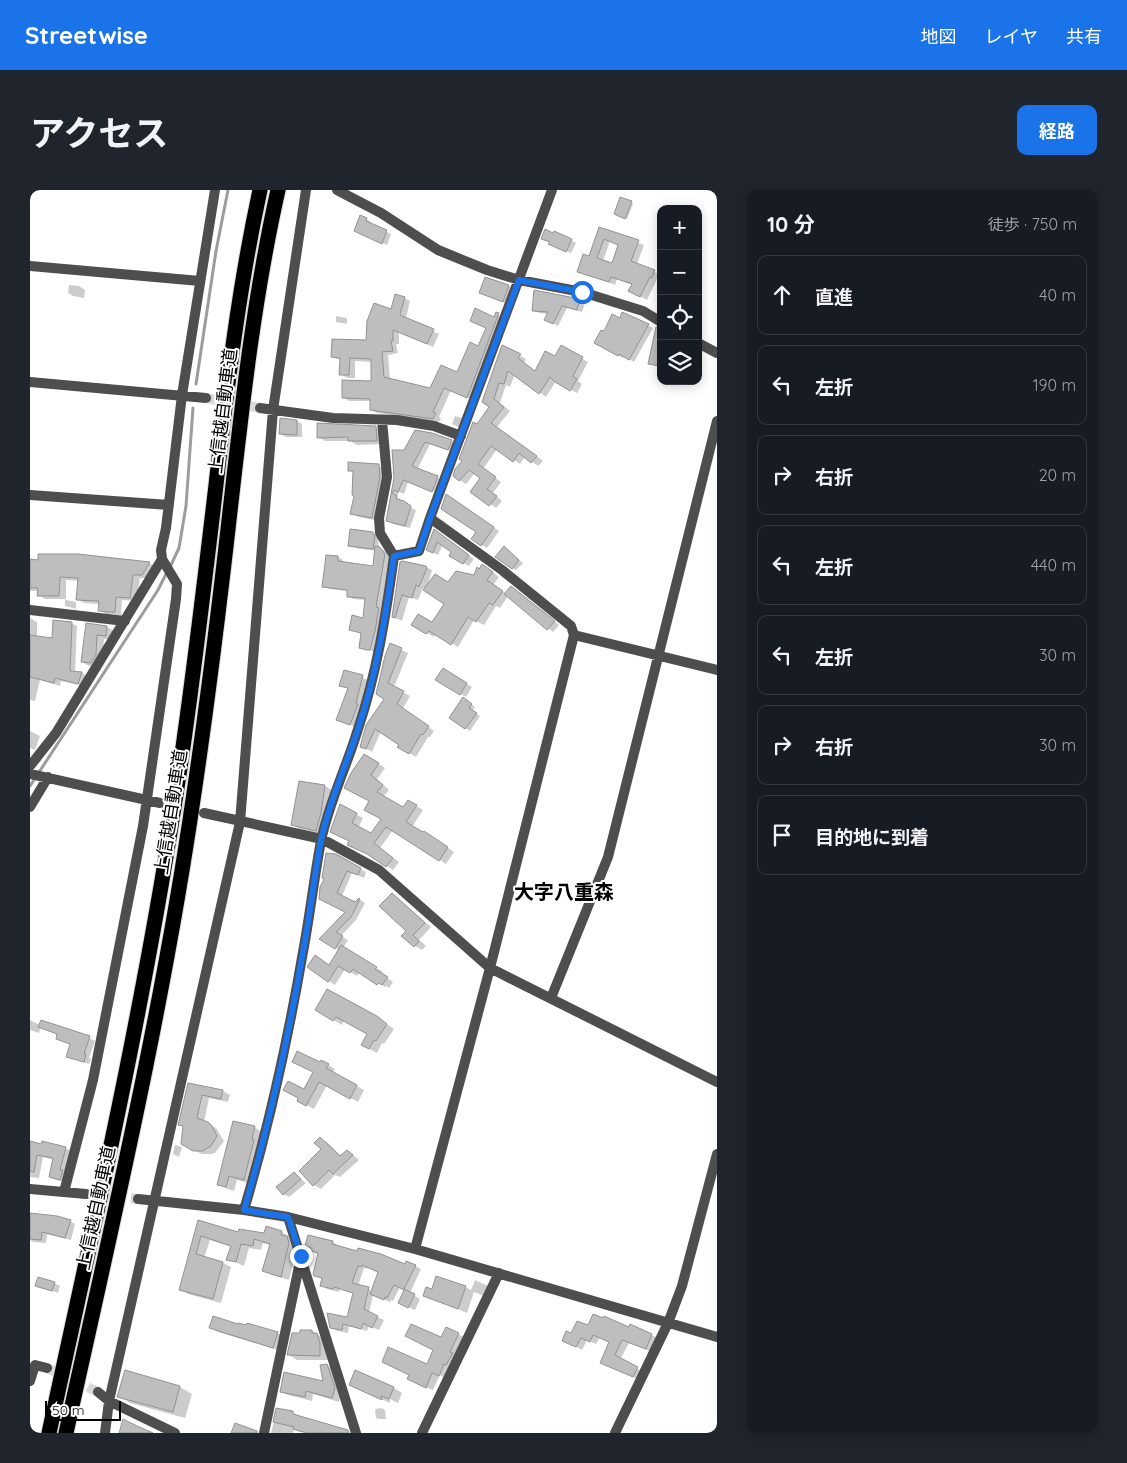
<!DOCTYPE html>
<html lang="ja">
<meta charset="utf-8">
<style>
:root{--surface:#171b24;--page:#20242c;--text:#f1f3f6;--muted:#9ea1a6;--line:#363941;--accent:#1a73e8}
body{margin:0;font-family:Quicksand,"Noto Sans JP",sans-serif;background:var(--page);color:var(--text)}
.controls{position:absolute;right:15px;top:15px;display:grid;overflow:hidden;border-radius:10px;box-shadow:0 2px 12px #0003}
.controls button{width:45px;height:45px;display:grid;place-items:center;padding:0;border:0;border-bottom:1px solid var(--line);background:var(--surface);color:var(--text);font:25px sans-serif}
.scale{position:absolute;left:15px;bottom:12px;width:76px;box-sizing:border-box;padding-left:5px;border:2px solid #000;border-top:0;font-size:14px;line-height:18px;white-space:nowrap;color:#000;-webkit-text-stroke:4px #fff;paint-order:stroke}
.stop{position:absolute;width:15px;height:15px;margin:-11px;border:4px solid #1a73e8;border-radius:50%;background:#fff}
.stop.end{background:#1a73e8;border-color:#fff;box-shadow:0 1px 5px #0008}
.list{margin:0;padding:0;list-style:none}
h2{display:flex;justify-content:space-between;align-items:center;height:65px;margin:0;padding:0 20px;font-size:21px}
h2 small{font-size:16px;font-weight:400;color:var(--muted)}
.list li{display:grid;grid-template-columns:32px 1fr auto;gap:15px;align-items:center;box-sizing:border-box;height:80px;margin:0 10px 10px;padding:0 10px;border:1px solid var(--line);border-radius:10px}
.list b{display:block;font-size:19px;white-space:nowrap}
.list em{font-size:16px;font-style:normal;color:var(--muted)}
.icon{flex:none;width:28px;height:28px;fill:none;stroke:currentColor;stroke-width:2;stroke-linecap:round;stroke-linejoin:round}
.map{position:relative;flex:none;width:687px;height:1243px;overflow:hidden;border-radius:10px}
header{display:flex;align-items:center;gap:30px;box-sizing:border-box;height:70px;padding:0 25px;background:var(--accent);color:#fff}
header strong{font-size:24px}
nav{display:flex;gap:28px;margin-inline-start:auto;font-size:18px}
.intro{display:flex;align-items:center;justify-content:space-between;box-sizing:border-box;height:120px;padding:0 30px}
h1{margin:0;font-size:35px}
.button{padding:12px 22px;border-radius:10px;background:var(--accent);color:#fff;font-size:18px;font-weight:700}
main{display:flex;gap:30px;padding:0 30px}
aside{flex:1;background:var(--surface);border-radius:10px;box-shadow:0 2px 12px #0003}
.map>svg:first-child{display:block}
.shadow{fill:#0003;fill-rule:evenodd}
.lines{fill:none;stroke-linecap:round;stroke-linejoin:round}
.stream{stroke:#9c9c9c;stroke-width:3}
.building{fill:#bebebe;stroke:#929292;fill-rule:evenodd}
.minor-tunnel{stroke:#d9d9d9;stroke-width:10;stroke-dasharray:10 5;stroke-linecap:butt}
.highway-casing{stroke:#dbdbdb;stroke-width:17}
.minor{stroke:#4e4e4e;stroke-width:10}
.highway{stroke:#000;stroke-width:15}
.route{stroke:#1a73e8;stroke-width:6}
.labels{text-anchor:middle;stroke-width:4;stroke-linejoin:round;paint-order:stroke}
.street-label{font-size:18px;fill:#000;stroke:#fff}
.quarter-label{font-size:20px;font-weight:bold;fill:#000;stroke:#fff}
</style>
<header>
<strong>Streetwise</strong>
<nav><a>地図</a><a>レイヤ</a><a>共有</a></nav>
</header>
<div class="intro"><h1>アクセス</h1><a class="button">経路</a></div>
<main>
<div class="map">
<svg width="687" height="1243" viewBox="0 0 687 1243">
<rect width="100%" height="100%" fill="#fff"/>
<path class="shadow" d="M601,12L603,14L597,29L587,25Z
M336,29L341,32L340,34L361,44L357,55L330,43Z
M570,39L614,55L607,74L631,85L629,90L627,89L617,110L606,104L603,95L587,89L585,95L548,81L559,67ZM580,51L589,55L583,75L573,71Z
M541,50L546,53L541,63L525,56Z
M456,88L479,96L487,101L482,116L451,102Z
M39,95L49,96L55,100L54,108L43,106L38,103Z
M374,108L380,111L376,128L409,144L403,157L369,142V154H366L368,163L358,165L360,189L401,200L428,184L449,157L466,124L474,128L443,210L421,200L409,227L411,228L409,232L347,223L341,220V211H319L313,207L342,192V172L325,171V188H317L311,184V170L302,167L337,152Z
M550,110L555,113L552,122L537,118L528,136L521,132L519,124L509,123L503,120Z
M593,123L623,138L604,172L594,166L593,168L565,153L590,129Z
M306,126L317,128V134L306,132Z
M631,143V178L619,173Z
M473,156L496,169L494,173L506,182L526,167L531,157L558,172L548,191L552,194L547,203L526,191L516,207L485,184L480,197L476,195L470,213L480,221L467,237L513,271L508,276L495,267L490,274L467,259L453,279L471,292L463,303L472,311L466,318L442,301L452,288L445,283L436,294L429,290L434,271L447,236L460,217Z
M425,226L432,228L429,237L422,234Z
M267,231L272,234V247H256L251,244Z
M345,237L352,242L353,254L327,255L320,251H295L288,247Z
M385,241L421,251L426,254L423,262L400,254L387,280L413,290L408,303L378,292L374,304L369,302L367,307L371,310V313L386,320L380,338L363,334L358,331L365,288L375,261Z
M349,276L356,280L349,331L329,327L322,323L326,306L324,283L319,280Z
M425,310L469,341L457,358L442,349L447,341Z
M343,343L348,347L349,358L355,361L359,368L351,420L354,422L345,462L330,457L332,444L321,439L334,430L336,410L323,409L318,406L319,401L299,399L294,396L308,367L313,370V373L344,378L345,361L325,358L319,355Z
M409,344L444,369L439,376L429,371L423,362L413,354L408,365L398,360Z
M474,358L493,373L486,380L482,378Z
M35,365L119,373L126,377L119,388H110L107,411L92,410L91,425L76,424L70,420V414L54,413L48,409L49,391L36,390V410L46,412V419L35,416V409H15L9,405V401H0V371H9Z
M371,373L396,377L402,380L397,397L419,394L445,386L459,379L469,387L463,395L476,404L486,400L529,435L523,442L478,406L470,418L466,416L454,435L444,430L428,457L406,444L404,447L383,435L403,433L415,413L393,398L388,410L379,407L372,431L363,427Z
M0,428L7,432V447L23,450L41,433L47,436L45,482L52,483L57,486L54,496L31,491L30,496L10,490L5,511L0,510Z
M57,435L77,437L84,441L83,450L74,449L73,469L68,476H59L52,472Z
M360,455L378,463L364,497L380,506L373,518L404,541L400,547H398L386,567L369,557L371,554L351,541L342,562L331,556L356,508Z
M413,480L442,497L436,507L407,490Z
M315,481L338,490L326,537L313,532L319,499L311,495Z
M433,509L445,517L442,521L450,526L440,541L421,528Z
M0,541L10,546L5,560L0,558Z
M341,569L355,578L347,589L359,600L353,607L374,618L378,611L393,620L382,637L401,646L424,662L416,674L363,640L350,658L369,672L363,680L320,651L310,616L333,628L328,638L342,645L353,629L341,611L316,598Z
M295,596L302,600L294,644L270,639L263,635Z
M305,665L336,682L334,688L322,683L312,706L325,713L329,709L335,713L326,730L311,746L318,750L313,758L353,782L351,784L363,792L359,798L356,796L355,797L330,782L327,786L315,779L305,795L279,777L300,776L309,760L291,749L316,722L296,712Z
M362,704L369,709L401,737L389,750L396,756L392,760L385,756Z
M286,820L346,827L364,839L354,854L352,853L347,863L332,855L338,843L314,830L312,835Z
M0,830L10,835L59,848L65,851L59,868L61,869L59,874L38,867L41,854L27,849L29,845L11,837L9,843L0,840Z
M292,871L305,879L303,883L334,900L328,912L297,895L284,919L269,911Z
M159,894L193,901L200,905L198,912L179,908L174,932L186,938L194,951L185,963L181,964H172L152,954L154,937L150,935Z
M224,937L232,942L222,994L207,990L204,1001L197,999L189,994Z
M290,949L297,952L312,967L318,961L329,970L310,987L305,985L291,999L284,995L293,959Z
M0,952L12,955L35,958L41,961L36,992L26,990L20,987L24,970L13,967L9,988L0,987Z
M145,955L152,957L149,967L143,964Z
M264,983L276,993L259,1007L254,1004Z
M0,1025L40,1031L45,1034L41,1050L17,1044L16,1053L3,1052L0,1050Z
M169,1031L209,1043L235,1045L237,1038L252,1042L260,1047L259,1049L265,1052L267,1059L259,1090L242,1085L234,1081L241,1055L233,1053L231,1060L219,1058L214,1076L198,1069L202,1057L180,1050L174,1068L193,1073L201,1077L191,1113L158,1104L150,1099Z
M279,1046L303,1052L309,1056L308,1057L376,1076H385L391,1079L380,1103L390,1109L385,1120L376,1116L375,1100L370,1097L363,1111L361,1110L360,1112L343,1105L339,1123L354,1130L349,1140L339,1136L337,1141L319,1136L318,1143L307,1141L301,1137L318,1128L324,1104L310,1099L309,1102L297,1099L291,1095L293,1089L285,1085L288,1064L277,1056ZM338,1077L349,1082L342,1101L328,1096L334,1078L337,1079Z
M445,1090L458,1096L454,1106L444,1102L437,1123L395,1105L403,1101L435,1097L441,1100Z
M24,1093L30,1096L28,1103L7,1096Z
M209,1136L247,1143L255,1147L251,1161L188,1142L181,1138Z
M601,1136L628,1148L622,1162L599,1153L590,1170L613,1182L610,1190L571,1173L580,1152L570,1147L566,1154L557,1150L552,1160L540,1153L542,1145L558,1137L599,1139Z
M417,1139L436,1148L416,1189L410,1185L403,1200L386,1193L397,1176Z
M282,1141L296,1150L299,1170H267L259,1165Z
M297,1175L304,1179L311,1203L309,1212L283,1204L282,1211L258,1205L251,1201L294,1192Z
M96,1182L150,1197L162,1204L155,1228L100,1213L89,1206Z
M364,1198L372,1203L368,1213L360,1209V1213L329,1199Z
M352,1218L355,1220L356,1229H349L346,1228L345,1219Z
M247,1219L263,1223L271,1227L319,1243H274L264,1240L263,1243H241Z"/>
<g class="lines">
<path class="stream" d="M166,194L186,61L198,0
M140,377L149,358L156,316L163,218
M0,596L128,400L137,382"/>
</g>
<path class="building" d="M590,7L602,11L595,29L584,24Z
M330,25L337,28L336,31L357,40L352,54L324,41Z
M569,37L609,50L601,71L625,80L622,88L620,87L610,107L598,101L602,94L581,87L579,92L547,82L553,64L559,66ZM574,49L588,55L582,73L567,68Z
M515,39L523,43L524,41L542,49L536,62L518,54L520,52L511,49Z
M455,87L479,95L473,112L449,103Z
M504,100L550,109L547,120L532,116L523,134L514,130L518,122L502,121Z
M365,104L375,107L370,124L372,126L404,139L397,154L363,140V151H361L363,161L352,162L354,187L400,198L411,175L427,182L440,152L448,156L456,138L440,131L445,118L464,127L466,122L469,123L437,208L414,198L403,222L406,223L403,229L340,220V209L312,208V190L341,191V169L320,168L319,185H309L310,168L301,167L302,149L336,150L337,131L344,113L361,119Z
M592,122L619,134L599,170L589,164L588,166L564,153L571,140L574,141L582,124L590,128Z
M626,137L631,139L630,176L618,174Z
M472,155L491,164L488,168L505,181L515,161L525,166L531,155L553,167L543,186L547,189L540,201L525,192L520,187L509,204L478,181L474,194L469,193L464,209L474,217L461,233L507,266L501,273L489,263L483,272L461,256L448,274L466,287L457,299L467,306L459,316L440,302L450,288L439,280L429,291L423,286L425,279L432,271L429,269L443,232L447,234L459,217L452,212Z
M250,228L267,230V245L249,244Z
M287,233L346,236L347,251H318V247L287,248Z
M385,240L402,243L422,250L418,260L395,252L382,276L408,286L402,302L373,290L368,302L364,300L362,303L367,306L366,309L374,311L381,316L375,336L356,331L364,288L362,260H374Z
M318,272L349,274L350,287L342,328L320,324L324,306L322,305L323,281H318Z
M416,304L464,337L451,356L441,349L446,342L411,319Z
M320,339L343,342L345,347L343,359L318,356Z
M404,339L439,365L433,374L419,366L421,362L407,352L403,363L396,360Z
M345,356L350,357L355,364L346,417L349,418L345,441L340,460H337L329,458L331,443L319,440L322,425L333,428L335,408L317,407V400L292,397L296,365L308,366V371L343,376Z
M474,356L489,370L482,379L465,367Z
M8,364H48L120,372L112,385H103L100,408L86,407L85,422H79L68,421L69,411L46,410L48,388L30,387L29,406H7L8,398H0V369L8,370Z
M372,371L396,376L397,378L389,397L386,395L382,408L372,405L365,428L362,427L370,372Z
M452,374L463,382L457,390L473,401L463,415L459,413L446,432L438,427L421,455L399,441L396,444L381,435L388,424L402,432L414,414L393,400L405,384L418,392L426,381L444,385L447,377L449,379Z
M481,396L525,431L517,440L474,404Z
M23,430L42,432L40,481L52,482L48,494L25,488L24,493L0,487V445L22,448Z
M56,433L77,436L76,446L67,445L66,465L61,473L51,472Z
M360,453L372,458L358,493L374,501L367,514L399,536L393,545L391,544L379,564L367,557L369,555L345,539L336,559L330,557L336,535L354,509L346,504L355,466Z
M413,478L437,493L430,505L405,490Z
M314,480L333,485L326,513L328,514L320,535L306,530L318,498L309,496Z
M433,507L442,514L439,518L447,523L435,539L419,528Z
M334,564L349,573L341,585L353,595L347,602L373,617L378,610L387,615L376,632L393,642L394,641L418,657L409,671L356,637L344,653L363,668L356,677L337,664L317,655L319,651L300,642L310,614L327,623L322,633L341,643L351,629L334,620L339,611L314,598L321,583Z
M269,591L295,595L291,623L286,641L261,635Z
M296,663L306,664L331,678L328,685L317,681L307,703L325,712L329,708L330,709L321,727L306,742L313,746L305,759L289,749L315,722L289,709L290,697L294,689L292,688Z
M362,703L395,733L383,745L389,751L384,757L371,746L376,741L349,716Z
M311,755L347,777L345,779L358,787L352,795L349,793L347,795L323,779L320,783L308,776L298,792L277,777L285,765L299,775Z
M297,799L347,826L357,834L346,851L344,850L339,859L331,855L337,844L306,827L303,831L285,820Z
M11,830L60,846L54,864H56L54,872L36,867L40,854L26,849L27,844L8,837Z
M267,861L290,872L291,870L299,874L296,878L327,895L320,909L289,892L276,916L267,911L268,908L253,900L258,891L274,899L283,882L262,872Z
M158,893L193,900L191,909L172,905L167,928L178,932L182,936L187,946L181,956L173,961H163L151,954L153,936L148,935Z
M203,931L225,936L222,949L224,950L214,990L199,986L196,997L187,995Z
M290,947L310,966L317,960L323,965L303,984L299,980L283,996L269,981L291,959L284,953Z
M0,951L11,954L12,951L36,957L30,980H33L30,990L19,987L23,968L7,965L4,982L0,981Z
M264,982L271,989L253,1005L246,997Z
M0,1023L27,1026L41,1030L35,1048L12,1042L11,1050L0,1049Z
M168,1030L208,1042L209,1039L234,1043L236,1036L252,1041L251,1045L257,1046L259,1053L251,1087L232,1081L240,1054L224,1049L223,1056L211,1054L206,1072L196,1070L201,1056L171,1046L166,1064L193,1072L183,1109L149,1100Z
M278,1045L303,1051L302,1054L327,1061L328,1058L351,1064L375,1074L376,1071L386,1075L374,1099L385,1104L378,1118L368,1113L374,1100L364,1095L357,1108L355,1107L354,1110L340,1104L348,1082L332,1075L331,1077L328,1076L322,1093L339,1097L334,1119L348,1126L342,1138L333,1133L331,1139L313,1134L312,1140L300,1138L297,1123L317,1127L323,1103L304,1097L303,1099L290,1096L292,1088L284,1086L283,1084L288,1063L281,1061V1058L275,1056Z
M406,1086L436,1096L428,1119L393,1106L396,1097L402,1099Z
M8,1087L25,1092L22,1101L5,1096Z
M563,1124L573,1128L574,1126L599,1137L600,1134L622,1144L616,1159L592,1150L585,1165L608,1177L603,1187L570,1173L579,1152L563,1145L560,1152L551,1148L546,1157L532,1151L536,1141L541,1143L547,1131L558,1135Z
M183,1126L208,1134V1133L216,1135L217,1133L248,1142L243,1158L179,1138Z
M381,1134L411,1147L416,1137L429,1143L420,1162L423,1163L416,1175L414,1174L409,1186L402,1183L396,1198L377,1189L379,1185L352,1172L358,1157L397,1174L403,1160L375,1146Z
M270,1140H282V1143H287L290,1153V1166L257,1165L262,1143H270Z
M297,1174L305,1198L302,1208L276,1201L275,1207L250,1202L254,1182L293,1191L290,1175Z
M95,1180L150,1196L143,1222L87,1207Z
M325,1180L364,1197L359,1209L351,1206L352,1210L319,1195Z
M246,1218L263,1221V1224L318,1240L319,1243H277L263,1239L264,1237L243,1232Z
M93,1229L107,1236L123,1243H89Z
M205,1233L227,1241V1243H201Z"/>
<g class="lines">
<path class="minor-tunnel" d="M176,208L230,218
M130,613L174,623
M56,1004L108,1009
M17,1178L68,1202"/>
<defs>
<path id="highway" d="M19,1243C67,1022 117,802 150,578C164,483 175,389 186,295C197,196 209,97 230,0
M36,1243C83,1030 133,818 164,603C177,515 188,427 198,339C211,225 223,111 248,0"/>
</defs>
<use href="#highway" class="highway-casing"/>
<path class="minor" d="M307,0L351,23L408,60L457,80L489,90L552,102L613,121L631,132
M0,76L170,91
M668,153L687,163
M0,192L176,208
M230,218L303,228L367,230L404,236L431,246
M352,230L357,287L349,328L350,343L364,366
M0,305L139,315
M0,420L95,431
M544,445L687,480
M0,576L26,543L132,369
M0,584L130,613
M0,617L18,587
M174,623L292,649L349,680L460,778L687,892
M521,808L578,667L687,231
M0,999L56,1004
M34,1002L63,890L113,636L146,409L147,394L132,369L131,360L136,338L152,205L185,0
M108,1009L214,1020L258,1027L385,1059L687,1147
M214,1020C239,936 258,849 273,762C280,725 284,688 291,651C299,612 317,576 328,539C347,483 356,424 364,366L389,361L400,328L522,0
M258,1027L326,1243
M385,1059L460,778L544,445L541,436L472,380L400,328
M0,1191L5,1175L17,1178
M68,1202L79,1211L145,1243
M75,1243L79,1211L210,632L243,220L276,0
M234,1243L271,1067
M392,1243L469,1083
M585,1243L638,1133L652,1096L687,964"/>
<use href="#highway" class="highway"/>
</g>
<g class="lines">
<path class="route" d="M271,1066L258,1027L214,1020C239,936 258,849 273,762C280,725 284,687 291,650C299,612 316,576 328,539C347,483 356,424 364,366L389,361L400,328L489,90L552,102"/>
</g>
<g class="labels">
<g class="street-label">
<text transform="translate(193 221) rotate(-83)" y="6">上信越自動車道</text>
<text transform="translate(141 622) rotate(-81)" y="6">上信越自動車道</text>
<text transform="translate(66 1018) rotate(-78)" y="6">上信越自動車道</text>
</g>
<g class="quarter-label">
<text x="534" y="709">大字八重森</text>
</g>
</g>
</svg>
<div class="controls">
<button>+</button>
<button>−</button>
<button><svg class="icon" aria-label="locate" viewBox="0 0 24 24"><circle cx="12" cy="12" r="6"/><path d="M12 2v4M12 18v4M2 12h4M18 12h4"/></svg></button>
<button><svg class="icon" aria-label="layers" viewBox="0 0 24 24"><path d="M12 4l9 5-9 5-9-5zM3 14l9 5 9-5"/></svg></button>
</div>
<div class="scale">50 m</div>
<div class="stop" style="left:552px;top:102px"></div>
<div class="stop end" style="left:271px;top:1066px"></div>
</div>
<aside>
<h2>10 分<small>徒歩 · 750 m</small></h2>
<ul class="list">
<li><svg class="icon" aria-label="ahead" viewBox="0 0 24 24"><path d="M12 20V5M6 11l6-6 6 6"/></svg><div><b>直進</b></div><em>40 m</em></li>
<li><svg class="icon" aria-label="left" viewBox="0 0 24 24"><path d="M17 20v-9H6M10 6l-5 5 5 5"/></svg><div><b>左折</b></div><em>190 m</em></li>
<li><svg class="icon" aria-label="right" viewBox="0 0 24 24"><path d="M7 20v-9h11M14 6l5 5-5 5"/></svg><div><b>右折</b></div><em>20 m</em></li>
<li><svg class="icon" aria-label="left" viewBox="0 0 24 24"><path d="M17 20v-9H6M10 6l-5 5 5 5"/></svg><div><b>左折</b></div><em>440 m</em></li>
<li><svg class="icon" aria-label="left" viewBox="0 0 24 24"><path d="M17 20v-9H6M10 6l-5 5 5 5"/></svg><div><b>左折</b></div><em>30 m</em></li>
<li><svg class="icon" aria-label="right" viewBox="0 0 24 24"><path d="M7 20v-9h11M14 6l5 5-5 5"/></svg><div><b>右折</b></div><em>30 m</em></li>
<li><svg class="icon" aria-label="arrive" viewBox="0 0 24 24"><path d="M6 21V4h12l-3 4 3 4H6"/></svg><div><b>目的地に到着</b></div></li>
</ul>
</aside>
</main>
